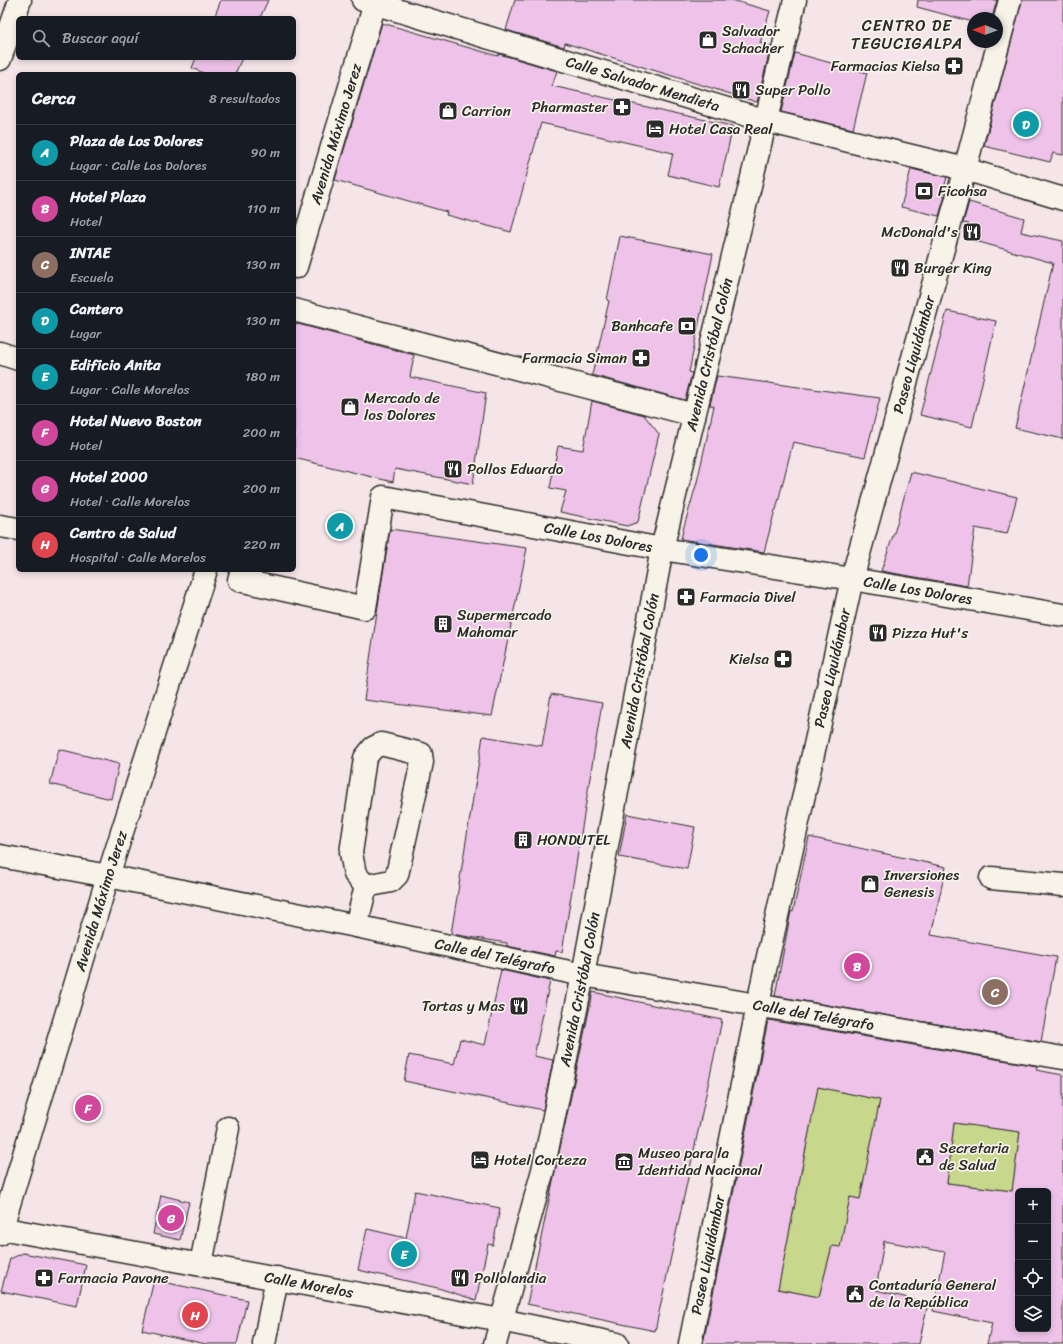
<!DOCTYPE html>
<html lang="es">
<meta charset="utf-8">
<style>
:root{--surface:#171b24;--page:#20242c;--text:#f1f3f6;--muted:#9ea1a6;--line:#363941;--accent:#1a73e8}
body{margin:0;font-family:Sriracha,sans-serif;background:var(--page);color:var(--text)}
.controls{position:absolute;right:12px;bottom:12px;display:grid;overflow:hidden;border-radius:6px;box-shadow:0 2px 6px #0003}
.controls button{width:36px;height:36px;display:grid;place-items:center;padding:0;border:0;border-bottom:1px solid var(--line);background:var(--surface);color:var(--text);font:20px sans-serif}
.compass{position:absolute;left:967px;top:12px;width:36px;height:36px;border-radius:50%;background:var(--surface);box-shadow:0 2px 6px #0003;rotate:271deg}
.you{position:absolute;left:701px;top:555px;width:14px;height:14px;margin:-10px;border:3px solid #fff;border-radius:50%;background:#1a73e8;box-shadow:0 0 0 6px #1a73e833}
.badge{display:grid;place-items:center;width:26px;height:26px;border-radius:50%;background:var(--accent);color:#fff;font-size:13px;font-weight:700}
.pin{position:absolute;translate:-50% -50%;border:2px solid #fff;box-shadow:0 1px 4px #0006}
.list{margin:0;padding:0;list-style:none}
h2{display:flex;justify-content:space-between;align-items:center;height:52px;margin:0;padding:0 16px;font-size:17px}
h2 small{font-size:13px;font-weight:400;color:var(--muted)}
.list li{display:grid;grid-template-columns:26px 1fr auto;gap:12px;align-items:center;box-sizing:border-box;height:56px;padding:0 16px;border-top:1px solid var(--line)}
.list b{display:block;font-size:15px;white-space:nowrap}
.list p{margin:0;font-size:13px;white-space:nowrap;color:var(--muted)}
.list em{font-size:13px;font-style:normal;color:var(--muted)}
.icon{flex:none;width:22px;height:22px;fill:none;stroke:currentColor;stroke-width:2;stroke-linecap:round;stroke-linejoin:round}
.map{position:relative;flex:none;width:1063px;height:1344px;overflow:hidden}
.search{position:absolute;background:var(--surface);box-shadow:0 2px 6px #0003;left:16px;top:16px;width:280px;height:44px;display:flex;align-items:center;gap:10px;box-sizing:border-box;padding:0 14px;border-radius:6px;color:var(--muted);font-size:15px}
.panel{position:absolute;background:var(--surface);box-shadow:0 2px 6px #0003;left:16px;top:72px;width:280px;height:500px;border-radius:6px}
.map>svg:first-child{display:block}
.green{fill:#c7d78b;stroke:#79815b}
.building{fill:#efc3e9;stroke:#2b2b2b;fill-rule:evenodd}
.lines{fill:none;stroke-linecap:round;stroke-linejoin:round}
.minor-casing{stroke:#2b2b2b;stroke-width:25}
.major-casing{stroke:#2b2b2b;stroke-width:25}
.minor{stroke:#f7f3e8;stroke-width:22}
.major{stroke:#f7f3e8;stroke-width:22}
.labels{text-anchor:middle;stroke-width:3.5;stroke-linejoin:round;paint-order:stroke}
.poi-label{font-size:15px;fill:#2b2b2b;stroke:#f7f3e8;text-anchor:start}
.street-label{font-size:15px;fill:#2b2b2b;stroke:#f7f3e8}
.neighbourhood-label{font-size:16px;letter-spacing:1px;fill:#2b2b2b;stroke:#f7f3e8}
</style>
<div class="map">
<svg width="1063" height="1344" viewBox="0 0 1063 1344">
<rect width="100%" height="100%" fill="#f5e5e8"/>
<filter id="ink" filterUnits="userSpaceOnUse"><feTurbulence type="fractalNoise" baseFrequency=".025" numOctaves="2"/><feDisplacementMap in="SourceGraphic" scale="8" xChannelSelector="R" yChannelSelector="G"/><feConvolveMatrix kernelMatrix="1 2 1 2 8 2 1 2 1" color-interpolation-filters="sRGB"/></filter>
<g filter="url(#ink)">
<path class="green" d="M818,1087L880,1100L860,1199L850,1197L843,1232L884,1241L881,1256L832,1246L819,1297L778,1289Z
M954,1123L1020,1132L1012,1191L947,1183Z"/>
<path class="building" d="M221,0H268L260,18H214Z
M515,0H732L770,11L760,43L771,46L757,102L565,43L564,47L506,30Z
M918,0H997L992,18H973V22L917,7Z
M1022,0H1063V155L1053,153L1050,162L984,146Z
M382,23L498,56L499,54L557,71L552,86L733,126L719,187L668,175L673,153L541,123L511,232L446,215L447,212L335,180Z
M795,53L867,73L853,129L781,112Z
M196,58H242L235,74H206L192,68Z
M911,169L947,177L942,195L945,196L939,216L901,207Z
M969,202L1024,218L1021,232L1063,241V439L1015,428L1053,263L965,238L969,224L963,223Z
M620,236L713,254L689,372L692,373L685,400L592,375L609,301L607,300Z
M947,311L996,321L972,427L920,415Z
M294,323L414,355L410,377L486,393L473,484L395,469L393,482L294,458Z
M717,376L880,398L865,457L793,442L776,510H775L764,552L681,539L683,530L697,482L714,406L710,405Z
M592,401L644,415L659,434L638,522L627,526L560,512L566,491L550,488L558,446L583,450Z
M911,472L1017,497L1007,534L975,528L967,586L881,571L895,530Z
M390,529L527,548L492,716L364,700L377,612Z
M551,694L602,703L562,952L556,951L555,956L507,946V943L451,934L483,736L542,746Z
M59,749L119,764L111,799L50,784Z
M627,814L695,827L687,869L619,857Z
M809,837L946,867L931,935L1056,957L1041,1042L775,996L791,911L793,912Z
M501,970L550,981L534,1056L553,1060L543,1110L404,1081L409,1055L454,1064L460,1039L485,1045Z
M593,992L722,1020L655,1331L527,1304Z
M768,1020L1037,1066L1036,1070L1063,1075V1344H987L992,1323L933,1311L945,1252L884,1241L876,1290L928,1303L919,1344H703ZM818,1087L880,1100L860,1199L850,1197L840,1247L832,1246L819,1297L778,1289ZM954,1123L1020,1132L1012,1191L947,1183ZM1018,1191H1048V1329H1018Z
M415,1191L500,1208L493,1245L488,1244L476,1300L438,1288L358,1270L367,1229L406,1238Z
M161,1195L189,1202L180,1240L153,1234Z
M23,1253L86,1265L77,1306L1,1291L10,1259Z
M154,1280L247,1300L237,1344H206L142,1330Z"/>
<g class="lines">
<defs>
<g id="minor">
<path id="s1" d="M363,0L767,121L965,169L1063,199"/>
<path d="M0,59L20,0"/>
<path d="M294,310L694,415"/>
<path d="M0,353L18,359"/>
<path d="M0,526L18,529"/>
<path id="s2" d="M242,570L239,580L365,608L383,497L662,549L852,579L1063,615"/>
<path d="M381,744L421,754L422,762L397,875L391,881L366,886L355,874L351,853L365,758L373,748Z"/>
<path id="s3" d="M0,856L108,876L356,926L583,975L1063,1058"/>
<path d="M991,878L1063,885"/>
<path d="M356,926L366,886"/>
<path d="M201,1264L228,1128"/>
<path d="M501,1320L617,1344"/>
<path d="M264,1344L277,1278"/>
<path id="s4" d="M690,1344L765,970L852,579L965,169L1010,0"/>
</g>
<g id="major">
<path id="s5" d="M296,267L376,0"/>
<path id="s6" d="M0,1228L501,1320"/>
<path id="s7" d="M0,1234L108,876L206,570"/>
<path id="s8" d="M495,1344L543,1170L583,975L662,549L795,0"/>
</g>
</defs>
<use href="#minor" class="minor-casing"/>
<use href="#major" class="major-casing"/>
<use href="#minor" class="minor"/>
<use href="#major" class="major"/>
</g>
</g>
<defs>
<symbol id="shop-square" viewBox="-11 -11 22 22"><rect x="-9" y="-9" width="18" height="18" rx="4" fill="#2b2b2b" stroke="#f7f3e8"/><path d="M-5-2.5h2.3a2.7 3.5 0 0 1 5.4 0H5L5.5 6h-11ZM-1.5-2.5h3a1.5 2.3 0 0 0-3 0Z" fill="#fff"/></symbol>
<symbol id="pharmacy-square" viewBox="-11 -11 22 22"><rect x="-9" y="-9" width="18" height="18" rx="4" fill="#2b2b2b" stroke="#f7f3e8"/><path d="M-2-6h4v4h4v4h-4v4h-4v-4h-4v-4h4Z" fill="#fff"/></symbol>
<symbol id="restaurant-square" viewBox="-11 -11 22 22"><rect x="-9" y="-9" width="18" height="18" rx="4" fill="#2b2b2b" stroke="#f7f3e8"/><path d="M-5-6h1v4h1v-4h1v4h1v-4h1v5L-1.5 .5V6h-2V.5L-5-1ZM5-6V6H3V1.5H1.5Q1.5-4 5-6Z" fill="#fff"/></symbol>
<symbol id="hotel-square" viewBox="-11 -11 22 22"><rect x="-9" y="-9" width="18" height="18" rx="4" fill="#2b2b2b" stroke="#f7f3e8"/><path d="M-6-4.5h1.5V1H6V5H4.5V3h-9V5H-6ZM-4 0a1.8 1.8 0 1 1 3.6 0ZM.5 0V-2.5h3Q6-2.5 6 0Z" fill="#fff"/></symbol>
<symbol id="bank-square" viewBox="-11 -11 22 22"><rect x="-9" y="-9" width="18" height="18" rx="4" fill="#2b2b2b" stroke="#f7f3e8"/><path d="M-6-4H6V4H-6ZM0-2.3a2.3 2.3 0 1 0 0 4.6a2.3 2.3 0 1 0 0-4.6Z" fill="#fff"/></symbol>
<symbol id="building-square" viewBox="-11 -11 22 22"><rect x="-9" y="-9" width="18" height="18" rx="4" fill="#2b2b2b" stroke="#f7f3e8"/><path d="M-4-6H4V6H1V3H-1V6H-4ZM-2.5-4.3h1.7v1.8h-1.7ZM.8-4.3h1.7v1.8H.8ZM-2.5-1h1.7V.8h-1.7ZM.8-1h1.7V.8H.8Z" fill="#fff"/></symbol>
<symbol id="civic-square" viewBox="-11 -11 22 22"><rect x="-9" y="-9" width="18" height="18" rx="4" fill="#2b2b2b" stroke="#f7f3e8"/><path d="M-.6-6.5H3V-4.5H.6V-3L4-1V1h2V6H-6V1h2V-1L-.6-3ZM-1.2 2.5V6h2.4V2.5Z" fill="#fff"/></symbol>
<symbol id="museum-square" viewBox="-11 -11 22 22"><rect x="-9" y="-9" width="18" height="18" rx="4" fill="#2b2b2b" stroke="#f7f3e8"/><path d="M0-6L6-3V-2H-6V-3ZM-5-1h2V3h-2ZM-1-1h2V3h-2ZM3-1h2V3H3ZM-6 4H6V6H-6Z" fill="#fff"/></symbol>
</defs>
<g fill-rule="evenodd">
<use href="#shop-square" x="697" y="29" width="22" height="22"/>
<use href="#pharmacy-square" x="943" y="55" width="22" height="22"/>
<use href="#restaurant-square" x="730" y="79" width="22" height="22"/>
<use href="#pharmacy-square" x="611" y="96" width="22" height="22"/>
<use href="#shop-square" x="437" y="100" width="22" height="22"/>
<use href="#hotel-square" x="644" y="118" width="22" height="22"/>
<use href="#bank-square" x="913" y="180" width="22" height="22"/>
<use href="#restaurant-square" x="961" y="221" width="22" height="22"/>
<use href="#restaurant-square" x="889" y="257" width="22" height="22"/>
<use href="#bank-square" x="676" y="315" width="22" height="22"/>
<use href="#pharmacy-square" x="630" y="347" width="22" height="22"/>
<use href="#shop-square" x="339" y="396" width="22" height="22"/>
<use href="#restaurant-square" x="442" y="458" width="22" height="22"/>
<use href="#pharmacy-square" x="675" y="586" width="22" height="22"/>
<use href="#building-square" x="432" y="613" width="22" height="22"/>
<use href="#restaurant-square" x="867" y="622" width="22" height="22"/>
<use href="#pharmacy-square" x="772" y="648" width="22" height="22"/>
<use href="#building-square" x="512" y="829" width="22" height="22"/>
<use href="#shop-square" x="859" y="873" width="22" height="22"/>
<use href="#restaurant-square" x="508" y="995" width="22" height="22"/>
<use href="#civic-square" x="914" y="1146" width="22" height="22"/>
<use href="#hotel-square" x="469" y="1149" width="22" height="22"/>
<use href="#museum-square" x="613" y="1151" width="22" height="22"/>
<use href="#pharmacy-square" x="33" y="1267" width="22" height="22"/>
<use href="#restaurant-square" x="449" y="1267" width="22" height="22"/>
<use href="#civic-square" x="844" y="1283" width="22" height="22"/>
</g>
<g class="labels">
<g class="poi-label">
<text x="722" y="36">Salvador<tspan x="722" dy="17">Schacher</tspan></text>
<text x="940" y="71" text-anchor="end">Farmacias Kielsa</text>
<text x="755" y="95">Super Pollo</text>
<text x="608" y="112" text-anchor="end">Pharmaster</text>
<text x="462" y="116">Carrion</text>
<text x="669" y="134">Hotel Casa Real</text>
<text x="938" y="196">Ficohsa</text>
<text x="958" y="237" text-anchor="end">McDonald's</text>
<text x="914" y="273">Burger King</text>
<text x="673" y="331" text-anchor="end">Banhcafe</text>
<text x="627" y="363" text-anchor="end">Farmacia Siman</text>
<text x="364" y="403">Mercado de<tspan x="364" dy="17">los Dolores</tspan></text>
<text x="467" y="474">Pollos Eduardo</text>
<text x="700" y="602">Farmacia Divel</text>
<text x="457" y="620">Supermercado<tspan x="457" dy="17">Mahomar</tspan></text>
<text x="892" y="638">Pizza Hut's</text>
<text x="769" y="664" text-anchor="end">Kielsa</text>
<text x="537" y="845">HONDUTEL</text>
<text x="884" y="880">Inversiones<tspan x="884" dy="17">Genesis</tspan></text>
<text x="505" y="1011" text-anchor="end">Tortas y Mas</text>
<text x="939" y="1153">Secretaria<tspan x="939" dy="17">de Salud</tspan></text>
<text x="638" y="1158">Museo para la<tspan x="638" dy="17">Identidad Nacional</tspan></text>
<text x="494" y="1165">Hotel Corteza</text>
<text x="58" y="1283">Farmacia Pavone</text>
<text x="474" y="1283">Pollolandia</text>
<text x="869" y="1290">Contaduría General<tspan x="869" dy="17">de la República</tspan></text>
</g>
<g class="street-label">
<text dy="5" stroke="none"><textPath href="#s1" startOffset="292">Calle Salvador Mendieta</textPath></text>
<text dy="5" stroke="none"><textPath href="#s5" startOffset="139">Avenida Máximo Jerez</textPath></text>
<text dy="5" stroke="none"><textPath href="#s4" startOffset="1015">Paseo Liquidámbar</textPath></text>
<text dy="5" stroke="none"><textPath href="#s8" startOffset="1013">Avenida Cristóbal Colón</textPath></text>
<text dy="5" stroke="none"><textPath href="#s2" startOffset="471">Calle Los Dolores</textPath></text>
<text dy="5" stroke="none"><textPath href="#s2" startOffset="795">Calle Los Dolores</textPath></text>
<text dy="5" stroke="none"><textPath href="#s4" startOffset="691">Paseo Liquidámbar</textPath></text>
<text dy="5" stroke="none"><textPath href="#s8" startOffset="689">Avenida Cristóbal Colón</textPath></text>
<text dy="5" stroke="none"><textPath href="#s7" startOffset="348">Avenida Máximo Jerez</textPath></text>
<text dy="5" stroke="none"><textPath href="#s3" startOffset="505">Calle del Telégrafo</textPath></text>
<text dy="5" stroke="none"><textPath href="#s8" startOffset="365">Avenida Cristóbal Colón</textPath></text>
<text dy="5" stroke="none"><textPath href="#s3" startOffset="829">Calle del Telégrafo</textPath></text>
<text dy="5" stroke="none"><textPath href="#s4" startOffset="91">Paseo Liquidámbar</textPath></text>
<text dy="5" stroke="none"><textPath href="#s6" startOffset="314">Calle Morelos</textPath></text>
</g>
<g class="neighbourhood-label">
<text x="907" y="31">CENTRO DE<tspan x="907" dy="18">TEGUCIGALPA</tspan></text>
</g>
</g>
</svg>
<div class="controls">
<button>+</button>
<button>−</button>
<button><svg class="icon" aria-label="locate" viewBox="0 0 24 24"><circle cx="12" cy="12" r="6"/><path d="M12 2v4M12 18v4M2 12h4M18 12h4"/></svg></button>
<button><svg class="icon" aria-label="layers" viewBox="0 0 24 24"><path d="M12 4l9 5-9 5-9-5zM3 14l9 5 9-5"/></svg></button>
</div>
<svg class="compass" viewBox="-18 -18 36 36"><path d="M0-13l5 13h-10z" fill="#e53935"/><path d="M0 13l5-13h-10z" fill="#9ea1a6"/></svg>
<div class="you"></div>
<div class="pin badge" style="left:340px;top:526px;background:#0f9aa8">A</div>
<div class="pin badge" style="left:857px;top:966px;background:#d1479c">B</div>
<div class="pin badge" style="left:995px;top:992px;background:#8d6e63">C</div>
<div class="pin badge" style="left:1026px;top:124px;background:#0f9aa8">D</div>
<div class="pin badge" style="left:404px;top:1254px;background:#0f9aa8">E</div>
<div class="pin badge" style="left:88px;top:1108px;background:#d1479c">F</div>
<div class="pin badge" style="left:171px;top:1218px;background:#d1479c">G</div>
<div class="pin badge" style="left:195px;top:1315px;background:#e0444e">H</div>
<div class="search"><svg class="icon" aria-label="search" viewBox="0 0 24 24"><circle cx="10" cy="10" r="6"/><path d="M15 15l6 6"/></svg>Buscar aquí</div>
<section class="panel">
<h2>Cerca<small>8 resultados</small></h2>
<ul class="list">
<li><span class="badge" style="background:#0f9aa8">A</span><div><b>Plaza de Los Dolores</b><p>Lugar · Calle Los Dolores</p></div><em>90 m</em></li>
<li><span class="badge" style="background:#d1479c">B</span><div><b>Hotel Plaza</b><p>Hotel</p></div><em>110 m</em></li>
<li><span class="badge" style="background:#8d6e63">C</span><div><b>INTAE</b><p>Escuela</p></div><em>130 m</em></li>
<li><span class="badge" style="background:#0f9aa8">D</span><div><b>Cantero</b><p>Lugar</p></div><em>130 m</em></li>
<li><span class="badge" style="background:#0f9aa8">E</span><div><b>Edificio Anita</b><p>Lugar · Calle Morelos</p></div><em>180 m</em></li>
<li><span class="badge" style="background:#d1479c">F</span><div><b>Hotel Nuevo Boston</b><p>Hotel</p></div><em>200 m</em></li>
<li><span class="badge" style="background:#d1479c">G</span><div><b>Hotel 2000</b><p>Hotel · Calle Morelos</p></div><em>200 m</em></li>
<li><span class="badge" style="background:#e0444e">H</span><div><b>Centro de Salud</b><p>Hospital · Calle Morelos</p></div><em>220 m</em></li>
</ul>
</section>
</div>
